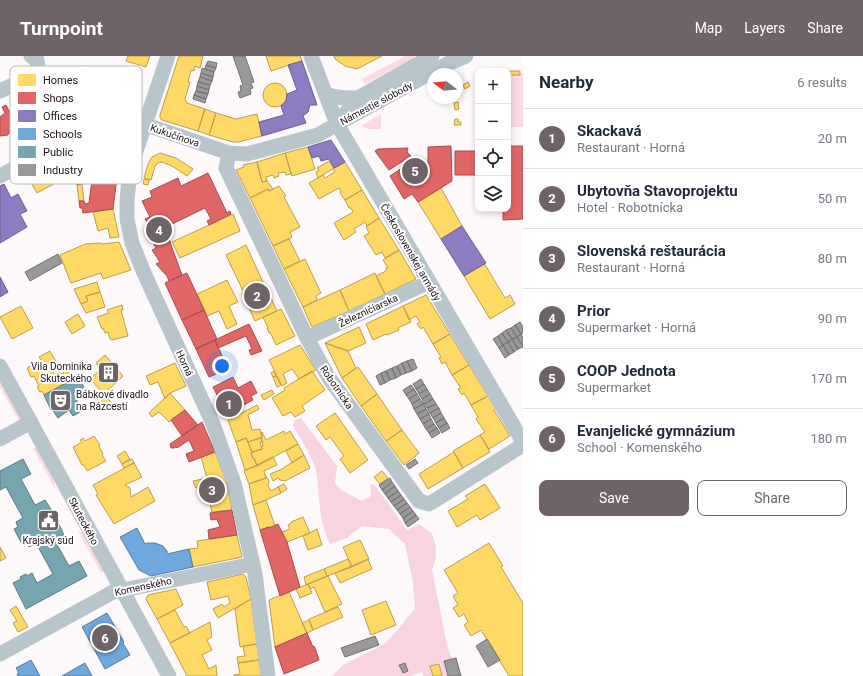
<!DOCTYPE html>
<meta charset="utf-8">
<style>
:root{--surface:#fff;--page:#f2f2f3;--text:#1f2937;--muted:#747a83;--line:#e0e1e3;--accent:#6e6467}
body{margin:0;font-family:Roboto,sans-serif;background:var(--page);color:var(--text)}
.controls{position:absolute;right:12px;top:12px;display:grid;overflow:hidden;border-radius:8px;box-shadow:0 2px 6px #0003}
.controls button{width:36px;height:36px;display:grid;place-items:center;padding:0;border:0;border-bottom:1px solid var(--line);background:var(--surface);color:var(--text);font:20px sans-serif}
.compass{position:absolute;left:427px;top:12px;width:36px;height:36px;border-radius:50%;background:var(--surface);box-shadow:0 2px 6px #0003;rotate:286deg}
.you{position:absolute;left:222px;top:310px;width:14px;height:14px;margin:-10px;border:3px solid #fff;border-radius:50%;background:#1a73e8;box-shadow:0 0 0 6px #1a73e833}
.badge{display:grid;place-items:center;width:26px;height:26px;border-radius:50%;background:var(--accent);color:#fff;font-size:13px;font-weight:700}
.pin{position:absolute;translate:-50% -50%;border:2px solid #fff;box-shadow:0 1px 4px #0006}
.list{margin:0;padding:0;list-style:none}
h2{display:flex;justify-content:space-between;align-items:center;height:52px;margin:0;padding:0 16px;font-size:17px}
h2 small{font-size:13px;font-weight:400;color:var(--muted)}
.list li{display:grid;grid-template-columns:26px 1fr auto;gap:12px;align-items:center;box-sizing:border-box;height:60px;padding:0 16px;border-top:1px solid var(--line)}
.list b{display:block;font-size:15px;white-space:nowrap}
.list p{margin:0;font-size:13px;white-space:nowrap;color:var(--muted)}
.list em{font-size:13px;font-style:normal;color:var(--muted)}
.actions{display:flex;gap:8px;padding:12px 16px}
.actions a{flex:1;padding:9px 0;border:1px solid var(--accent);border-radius:8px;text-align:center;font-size:14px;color:var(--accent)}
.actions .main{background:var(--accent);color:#fff}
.icon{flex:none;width:22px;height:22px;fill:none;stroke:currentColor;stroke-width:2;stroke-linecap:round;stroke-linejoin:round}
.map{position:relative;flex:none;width:523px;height:620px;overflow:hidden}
header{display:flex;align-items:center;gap:24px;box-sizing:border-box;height:56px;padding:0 20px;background:var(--accent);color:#fff}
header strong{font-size:19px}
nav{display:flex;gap:22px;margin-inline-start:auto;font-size:14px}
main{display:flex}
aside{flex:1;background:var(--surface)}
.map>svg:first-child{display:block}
.green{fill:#fcdae5}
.forest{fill:#f8d4e0}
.homes{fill:#ffd966;stroke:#bc9e4f}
.shops{fill:#e06666;stroke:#a74d4f}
.offices{fill:#8e7cc3;stroke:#6d5d90}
.schools{fill:#6fa8dc;stroke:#587ca1}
.public{fill:#76a5af;stroke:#5c7a82}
.industry{fill:#999;stroke:#757172}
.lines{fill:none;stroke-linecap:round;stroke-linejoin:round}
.minor{stroke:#b8c5cb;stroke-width:15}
.labels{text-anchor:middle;stroke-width:4;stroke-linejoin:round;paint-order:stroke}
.street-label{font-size:10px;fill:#211418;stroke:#fff}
.poi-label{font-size:10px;fill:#211418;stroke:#fff;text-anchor:end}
.key{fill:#fff;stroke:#bcb8ba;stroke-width:1}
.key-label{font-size:11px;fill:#211418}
</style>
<header>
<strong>Turnpoint</strong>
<nav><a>Map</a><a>Layers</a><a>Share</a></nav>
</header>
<main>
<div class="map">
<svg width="523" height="620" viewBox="0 0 523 620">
<rect width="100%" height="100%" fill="#fdf8fa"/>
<path class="green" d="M405,0H413L414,2L365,28L362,23Z
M523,17V71H508V18Z
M381,58V73H369L364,72L362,69Z
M0,321L20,363L19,365L0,331Z
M37,391L53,421L56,435L33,392Z
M78,475L84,477L104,513L103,516L101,517Z"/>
<path class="forest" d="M301,362L337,410L335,427L341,434L362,445L371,440L370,429L374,428L407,474L419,468L432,478L436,491V501L432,514L447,589L458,620H423L422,616L411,620H332L343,609L386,587L415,553L413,526L405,488L389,473L362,470L347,482L330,488C318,465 320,439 316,415C315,405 299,380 293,370L295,364Z"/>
<path class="homes" d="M128,0H150L146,11L126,5Z
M179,0H203L200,12L195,10L194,15L191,14L188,26H190L185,43L187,47L205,53L198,75L162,64L160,62V59Z
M266,0H300L302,5L271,15Z
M334,0H382L357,13L345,10L335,3Z
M510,15H520V19H510Z
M468,26L470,30L465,33L463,29Z
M263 39a12 12 0 1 1 24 0a12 12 0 1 1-24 0Z
M458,46L459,53L455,54L454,47Z
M205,53L216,57L209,79L198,75Z
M216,57L236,63L257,58L262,80L238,86H233L209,79Z
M455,63H458V66H461V69H454Z
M73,90L76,116L37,137L25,116Z
M308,91L315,113L292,120L285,97Z
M160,97L176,102L193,113L187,120L172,110L162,106L158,107L155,110L151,124L144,122L148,108L152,101Z
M285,97L291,118L286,119L285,116L278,117L279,120L274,122L273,119L266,121L267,125L262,126L257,106Z
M329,105L334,112L318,122L316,116L319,114L317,112Z
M257,106L262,126L267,125L273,133L269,135L268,133L250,142L236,114L244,111L243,109Z
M345,106L362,134L345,144L340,137L341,135L339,132L319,143L309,127L323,119L325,122L335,116L333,113Z
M144,123L149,124L148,129L143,128Z
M82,128L84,145H79L77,129Z
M279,130L286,140L284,141L300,171L290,176L292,181L273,190L250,142L268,133L269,135Z
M441,132L462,170L441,183L418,146Z
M362,134L379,162L367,170L365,166L354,173L356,176L344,184L334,167L353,156L351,152H349L345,144Z
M113,153L119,181L110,182L108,172L98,175L93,156Z
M233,158L240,175L180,202L172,186Z
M379,162L399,194L385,202L382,196L376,199L364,180L369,177L366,171Z
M289,183L300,205L284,213L273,190Z
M119,186L131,214L103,223L101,217L71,227L60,199L85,188L100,187L102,188Z
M246,189L263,226L243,235L226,199Z
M399,194L416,223L385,238L376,220L386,215V212H388L383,204Z
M305,203L321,237L316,240L317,244L303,251L284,213Z
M484,207L505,242L510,239L515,248L490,263L464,220Z
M375,217L385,238L349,255L340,234Z
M227,224L238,246L229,250L237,268L227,273L219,255L207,260L197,238Z
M97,226L100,236L86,240L88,245L81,248L74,233Z
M264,227L277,255L255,265L242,237Z
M340,234L349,255L312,271L303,251Z
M100,236L105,251L86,257L81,248L88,245L86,240Z
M426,239L450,278L433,288L423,271L421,273L417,268L420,266L416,260L409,264L403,250Z
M122,249L123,254H121L128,280L112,284L110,283L108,276L105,277L103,272L102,273L97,261L109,257L107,254Z
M21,250L33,272L12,283L0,261Z
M403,250L411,266L398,272L399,274L387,279L386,278L373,284L366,268Z
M281,253L295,280L276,289L270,276L269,277L267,272H268L263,261Z
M78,258L85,270L72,278L65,266Z
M359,271L366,287L348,295L325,287Z
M450,278L469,309L452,319L445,306L442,308L439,302L441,301L433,288Z
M325,287L348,295L356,312L342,322Z
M300,289L316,314L299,323L292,313L283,318L287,327L282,330L269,304Z
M50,295L58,309L51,313L56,321L67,314L72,323L44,339L42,335L40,336L37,331L39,330L34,320L31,321L27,312L41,304L39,301Z
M105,299L123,320L104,338L90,323L101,313L96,307Z
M175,307L186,330L170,337L165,343L158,326L150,329L146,320Z
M469,309L488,340L471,349L464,337L462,339L458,333L461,332L452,319Z
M358,311L377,338L361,350L342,322Z
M274,315L276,320L273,321L271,317Z
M312,315L325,334L302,350L305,355L295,361L291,356L283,360L272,342L285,334L284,332Z
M276,320L281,329L277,331L273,321Z
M272,334L274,338L264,344L261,339Z
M102,336L113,349L106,355L95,341Z
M170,337L185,354L169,366L159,356L152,361L149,357Z
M377,338L402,374L386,385L361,350Z
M488,340L496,352L494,354L510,380L489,393L480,379L485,376L476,363L478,361L471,349Z
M257,349L259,353L248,359L252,374L260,373L262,381L248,386L246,382L236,386L228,364Z
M335,357L368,404L350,417L340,403L344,400L330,381L326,384L316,370Z
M402,374L419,397L404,409L386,385Z
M284,375L285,378L290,375L298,388L257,410L254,402L253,403L251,397L262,393L261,391L263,390L261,377L262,376L266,384Z
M480,379L490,396L463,412L453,395Z
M94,380L100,389L99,390L103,398L102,399L106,405L87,415L84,409H82L73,391L82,386L80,384L83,382L85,385Z
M246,382L252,396L251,397L253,403L254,402L257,410L245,414L236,386Z
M261,382L262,386H260L262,393L252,396L248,386Z
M298,388L304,399L292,407L286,395Z
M125,395L130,403L122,408L117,400Z
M215,396L227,427L196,432L193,425L207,422L201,401Z
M454,396L463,412L428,433L419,418Z
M304,399L310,412L285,425L280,424L278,422L273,425L270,418L280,414Z
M273,401L277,409L264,415L266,422L249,428L244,415Z
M132,403L134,407L124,412L122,408Z
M134,407L142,421L125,429L130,432L131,441L148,431L155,445L114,468L96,439L98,438L93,429Z
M382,415L388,422L380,428L374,421Z
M265,420H266L269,425L268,430L271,435L278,431L281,437L266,444L253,449L249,428L266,422Z
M227,427L232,454L212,456L208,438H211L210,435L213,434L211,429Z
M284,428L287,433L281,437L278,431Z
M485,428L500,452L480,464L477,459L457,471L448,455L468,443L465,440Z
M266,444L275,470L269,472V471L260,474L253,449Z
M303,461L310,477L287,486L282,476L290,473L288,469L292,467L291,466Z
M317,473L322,489L308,494L303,480Z
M237,479L242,501L193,511L189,493L198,492L197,485Z
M360,484L369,503L352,511L343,491Z
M489,487L503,510L501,511L523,547V620H509L481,574L471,580L464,569L468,566L464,558L459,561L453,552L458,549L453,540L458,537L444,514Z
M0,491L6,502L0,505Z
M348,503L352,511L327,520L324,513Z
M368,503L372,513L340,527L335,517Z
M324,513L327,520L306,529L304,521Z
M243,518L246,521L251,543L218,562L213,553L222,548L224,551L230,547L228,540L211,544L207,526Z
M328,520L342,548L325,556L314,531L310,533L308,528Z
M308,528L312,537L300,542L296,533Z
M176,533L183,549L157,563L146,543L148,539Z
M289,536L307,577L275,591L269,544Z
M251,543L257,588L240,591L235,553Z
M386,545L396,569L371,579L362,554Z
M16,550L28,571L18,576L13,567L17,565L10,554Z
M338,551L343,561L313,574L309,563Z
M175,554L184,571L186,570L190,577L170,587L157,563Z
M309,564L313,574L307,577L302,567Z
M210,566L212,581L207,584L212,594L202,599L209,613L216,609L217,620H187L170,587Z
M257,588L259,604L238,607L237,601L245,600L243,590Z
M259,604L262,620H234V619L240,618L238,607Z
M439,608L442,620H433L430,610Z"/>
<path class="shops" d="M82,10L89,22H93L95,24V27L93,30L100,44L98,48L91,49L88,46L78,52L74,44L69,47H62L54,51L49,58L43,61L38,51L33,53L43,71L35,75L32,73L33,70L31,68L27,69H20L10,75L8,79L0,80V61L5,57L2,51L6,49L9,55H11L48,35L47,33L51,31L52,33L70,23L68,18Z
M451,90L452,125L418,146L412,138L404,143L390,120L408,108L410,112H428V91Z
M508,90H523V163L503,164V153H508Z
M408,92L407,96L411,100L389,114L375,95L378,93Z
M455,95H478V119H455Z
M118,113L113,153L83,157L82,152H80L79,145H84L85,148L89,147L92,124L82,125V128L77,129L76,117Z
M208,117L227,157L230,155L231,158L209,169L207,165L211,163L205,152L166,171L171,189L182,219L169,225L167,220L156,208L160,206L152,194L156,192L149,179L153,177L145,163L150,161L142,145L152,141L150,135L178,122L181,130Z
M187,217L204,254L182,264L165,227Z
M204,254L217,283L196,293L182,264Z
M249,268L262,295L251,299L249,294L252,293L246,280L218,292L215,284Z
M215,284L228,313L209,321L196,293Z
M233,321L238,332L251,325L257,337L251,340L253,344L229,357L222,342L219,343L213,331Z
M185,354L198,369L182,380L171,364Z
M202,366L215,396L189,406L186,398L194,395L189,384L177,392L176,391L174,392H171L170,388Z
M232,454L237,479L209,483L208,474L220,471L217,463L211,464L210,457Z
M278,468L287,486L300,531L280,540L260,474L269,471V472Z
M307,577L313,591L314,590L315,592L319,604L284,618L275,591Z"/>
<path class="offices" d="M302,5L317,49H310L308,56L303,60L306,67L262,80L259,66L284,59L281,50L286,45L287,38L297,34L288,9Z
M331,84L345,106L334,112L329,103L321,105L319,100L312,102L308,91Z
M4,128L11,142L18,138L27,155L20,158L27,171L0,187V130Z
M462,170L486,207L464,220L441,183Z
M0,221L8,236L0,241Z"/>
<path class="schools" d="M137,472L145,488L148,487H155L163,490L167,495V498L189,493L193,511L151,520L139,514L120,481Z
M107,557L124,586L123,587L130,599L105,613L82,571Z
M31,604L40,620H18L17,618L19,617L16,612Z
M85,607L92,620H62Z"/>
<path class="public" d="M78,321L84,331L73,337L79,349L76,350L80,356L73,360L69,354L58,362L52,353L51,354L44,339Z
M23,403L31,418L21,423L35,449L45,444L54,458L64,479L55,485L69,510L79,505L87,520L26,553L13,527L21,523L20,521L26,518L27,520L32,517L37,527L53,518L36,487L29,491L26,486L22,488L14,473L18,471L16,466L23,462L6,431L0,434V415Z"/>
<path class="industry" d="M233,0H245L254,26L251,27L253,32L250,33L251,38L240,42L238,36L241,35L240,30L243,29Z
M208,5L217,7L216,12L206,9Z
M206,9L216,12L214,16L205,13Z
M202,12L214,16L213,21L201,17Z
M201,17L213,21L212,25L200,21Z
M200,21L212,25L210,29L198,26Z
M198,26L210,29L209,34L197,30Z
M197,30L209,34L208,38L196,35Z
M196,35L208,38L206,43L194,39Z
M194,39L206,43L205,47L193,43Z
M58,198L62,207L30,225L25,216Z
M520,266L523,271V277L521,278L515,269Z
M515,269L521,278L517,281L511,272Z
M511,272L517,281L512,283L506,274Z
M506,274L512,283L508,286L502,277Z
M502,277L508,286L503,289L498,280Z
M521,278L523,281V291L517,281Z
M498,280L503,289L499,292L493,283Z
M517,281L523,291L518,293L512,283Z
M512,283L518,293L514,296L508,286Z
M508,286L514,296L509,299L503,289Z
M503,289L509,299L505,302L499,292Z
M413,303L417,312L412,315L407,305Z
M407,305L412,315L406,317L402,307Z
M402,307L406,317L401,319L397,310Z
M397,310L401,319L396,322L392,312Z
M392,312L396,322L390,324L386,315Z
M386,315L390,324L385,327L381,317Z
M381,317L385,327L380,329L376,320Z
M421,323L424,328L416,333L413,328Z
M424,328L427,333L419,338L416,333Z
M411,329L414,333L406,339L403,334Z
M414,333L417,338L409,343L406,339Z
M427,333L430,338L422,343L419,338Z
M417,338L420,343L412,348L409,343Z
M430,338L433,343L424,348L422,343Z
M420,343L423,348L414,353L412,348Z
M433,343L436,348L427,352L424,348Z
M423,348L426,353L417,358L414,353Z
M436,348L439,352L430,357L427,352Z
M439,352L441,357L433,362L430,357Z
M426,353L429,358L420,363L417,358Z
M441,357L444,362L436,367L433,362Z
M429,358L431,363L423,368L420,363Z
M444,362L447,367L439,372L436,367Z
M431,363L434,368L426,373L423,368Z
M447,367L450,372L442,377L439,372Z
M434,368L437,372L429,377L426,373Z
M437,372L440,377L432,382L429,377Z
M415,403L418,407L409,413L406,409Z
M390,422L392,426L382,434L379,429Z
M392,426L395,430L385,438L382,434Z
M395,430L398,435L388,442L385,438Z
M398,435L401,439L391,446L388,442Z
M401,439L404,443L394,450L391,446Z
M404,443L407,447L397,454L394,450Z
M407,447L410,451L400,458L397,454Z
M410,451L413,455L403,462L400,458Z
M413,455L416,459L405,467L403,462Z
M416,459L419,463L408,471L405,467Z
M375,580L379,589L345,601L341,592Z
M487,583L500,604L488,611L476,590Z
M456,602L461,620H448L444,605Z
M405,607L408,615L403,617L399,609Z"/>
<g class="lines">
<path class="minor" d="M168,0L134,101L129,125L127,144V163L132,187L144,217L213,368L234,427L255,518L268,620
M311,0L337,68L523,386
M0,35L34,19L38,12L37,4L31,0
M326,38C336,42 346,42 358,42
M341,63L358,42L432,0
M229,97L226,112L307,282L329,322L419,445L429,448L523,389
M0,120L111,60L117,59L229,97L247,98L318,79L337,68L447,8L466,0
M307,282L429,226
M0,310L169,620
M0,383L31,366
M0,598L113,536L253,508"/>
</g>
<defs>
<symbol id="building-square" viewBox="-11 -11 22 22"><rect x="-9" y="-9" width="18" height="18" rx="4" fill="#6e6467" stroke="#fff"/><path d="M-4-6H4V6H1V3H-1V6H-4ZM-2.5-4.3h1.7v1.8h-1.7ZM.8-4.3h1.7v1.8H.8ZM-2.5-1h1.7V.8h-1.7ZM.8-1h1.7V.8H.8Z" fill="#fff"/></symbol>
<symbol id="theatre-square" viewBox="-11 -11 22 22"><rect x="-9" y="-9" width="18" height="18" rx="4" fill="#6e6467" stroke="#fff"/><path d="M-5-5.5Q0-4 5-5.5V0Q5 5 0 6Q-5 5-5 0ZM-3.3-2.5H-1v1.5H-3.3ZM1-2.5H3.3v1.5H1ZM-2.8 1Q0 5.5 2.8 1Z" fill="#fff"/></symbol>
<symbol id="civic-square" viewBox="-11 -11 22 22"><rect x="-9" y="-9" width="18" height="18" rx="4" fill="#6e6467" stroke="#fff"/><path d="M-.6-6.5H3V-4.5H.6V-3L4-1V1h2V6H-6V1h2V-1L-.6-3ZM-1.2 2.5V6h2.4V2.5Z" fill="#fff"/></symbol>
</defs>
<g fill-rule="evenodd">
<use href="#building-square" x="96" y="304" width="25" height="25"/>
<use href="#theatre-square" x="48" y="332" width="25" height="25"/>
<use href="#civic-square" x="36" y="452" width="25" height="25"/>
</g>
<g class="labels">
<g class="street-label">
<text transform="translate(376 47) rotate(-28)" y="4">Námestie slobody</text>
<text transform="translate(175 79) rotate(19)" y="4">Kukučínova</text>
<text transform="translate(411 196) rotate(60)" y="4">Československej armády</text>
<text transform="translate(368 254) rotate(-25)" y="4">Železničiarska</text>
<text transform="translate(185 307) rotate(65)" y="4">Horná</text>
<text transform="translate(337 331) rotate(56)" y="4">Robotnícka</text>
<text transform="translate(84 465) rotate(62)" y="4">Skuteckého</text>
<text transform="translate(143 530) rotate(-12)" y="4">Komenského</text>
</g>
<g class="poi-label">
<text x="92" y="314">Vila Dominika<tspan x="92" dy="12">Skuteckého</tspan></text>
<text x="76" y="342" text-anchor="start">Bábkové divadlo<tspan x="76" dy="12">na Rázcestí</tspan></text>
<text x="48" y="488" text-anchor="middle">Krajský súd</text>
</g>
</g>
<rect x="10" y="10" width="132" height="118" rx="6" class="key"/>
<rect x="18" y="18" width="18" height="12" fill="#ffd966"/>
<rect x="18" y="36" width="18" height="12" fill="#e06666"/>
<rect x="18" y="54" width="18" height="12" fill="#8e7cc3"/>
<rect x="18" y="72" width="18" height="12" fill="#6fa8dc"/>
<rect x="18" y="90" width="18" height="12" fill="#76a5af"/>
<rect x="18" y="108" width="18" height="12" fill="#999"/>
<g class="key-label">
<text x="43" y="28">Homes</text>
<text x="43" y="46">Shops</text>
<text x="43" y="64">Offices</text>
<text x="43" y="82">Schools</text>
<text x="43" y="100">Public</text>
<text x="43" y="118">Industry</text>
</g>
</svg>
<div class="controls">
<button>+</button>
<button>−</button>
<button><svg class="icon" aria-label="locate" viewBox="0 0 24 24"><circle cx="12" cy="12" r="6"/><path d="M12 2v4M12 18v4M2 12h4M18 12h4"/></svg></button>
<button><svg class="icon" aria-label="layers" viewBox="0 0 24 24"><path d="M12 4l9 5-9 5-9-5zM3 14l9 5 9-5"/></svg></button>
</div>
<svg class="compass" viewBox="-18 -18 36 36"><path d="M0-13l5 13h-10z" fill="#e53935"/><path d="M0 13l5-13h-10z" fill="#747a83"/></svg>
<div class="you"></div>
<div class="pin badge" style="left:229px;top:348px">1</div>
<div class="pin badge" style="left:257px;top:240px">2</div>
<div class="pin badge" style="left:212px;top:434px">3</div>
<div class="pin badge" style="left:159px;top:174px">4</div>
<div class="pin badge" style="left:415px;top:115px">5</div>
<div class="pin badge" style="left:105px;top:582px">6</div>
</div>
<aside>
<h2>Nearby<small>6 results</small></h2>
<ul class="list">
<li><span class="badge">1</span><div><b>Skackavá</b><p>Restaurant · Horná</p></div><em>20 m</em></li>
<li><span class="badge">2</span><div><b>Ubytovňa Stavoprojektu</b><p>Hotel · Robotnícka</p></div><em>50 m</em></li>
<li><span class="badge">3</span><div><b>Slovenská reštaurácia</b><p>Restaurant · Horná</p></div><em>80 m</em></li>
<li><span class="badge">4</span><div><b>Prior</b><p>Supermarket · Horná</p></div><em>90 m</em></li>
<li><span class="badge">5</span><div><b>COOP Jednota</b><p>Supermarket</p></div><em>170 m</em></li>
<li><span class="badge">6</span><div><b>Evanjelické gymnázium</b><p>School · Komenského</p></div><em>180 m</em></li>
</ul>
<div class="actions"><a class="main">Save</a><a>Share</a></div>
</aside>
</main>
